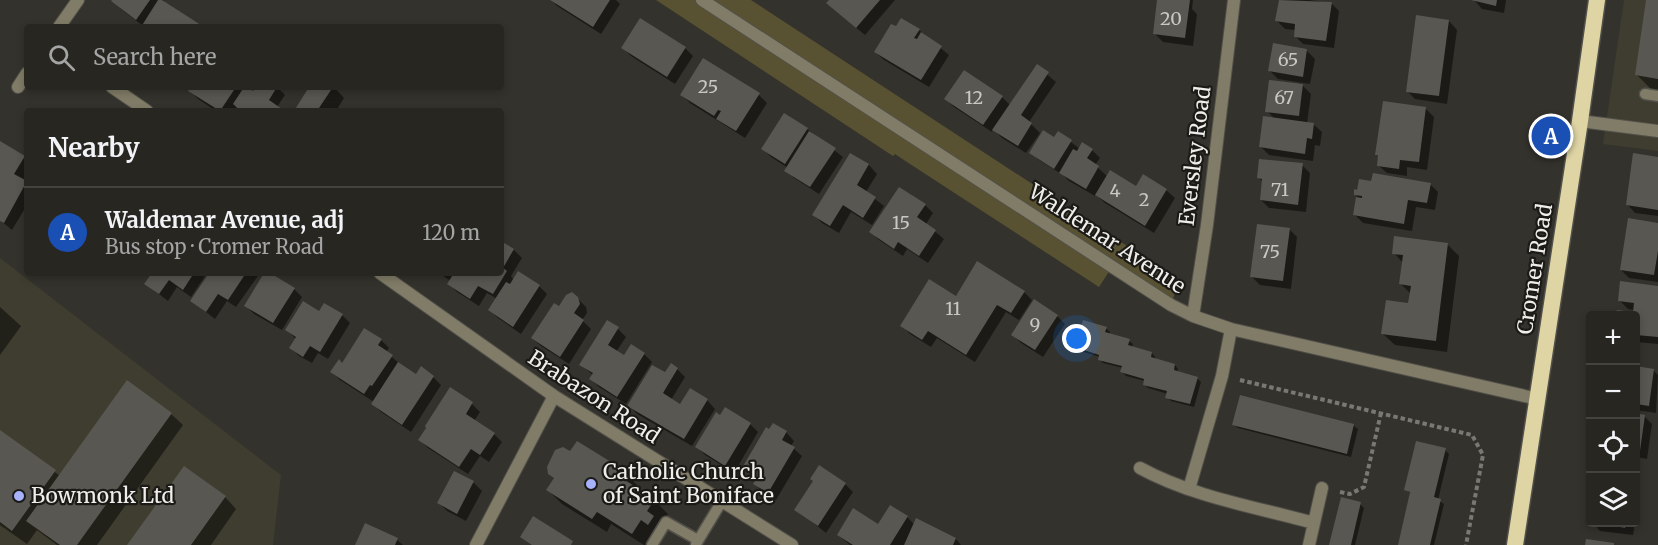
<!DOCTYPE html>
<meta charset="utf-8">
<style>
:root{--surface:#272621;--page:#2f2e2a;--text:#f1f3f6;--muted:#a4a5a5;--line:#43433f;--accent:#ea580c}
body{margin:0;font-family:Merriweather,serif;background:var(--page);color:var(--text)}
.controls{position:absolute;right:18px;bottom:18px;display:grid;overflow:hidden;border-radius:6px;box-shadow:0 3px 9px #0003}
.controls button{width:54px;height:54px;display:grid;place-items:center;padding:0;border:0;border-bottom:2px solid var(--line);background:var(--surface);color:var(--text);font:30px sans-serif}
.you{position:absolute;left:1077px;top:339px;width:21px;height:21px;margin:-15px;border:4px solid #fff;border-radius:50%;background:#1a73e8;box-shadow:0 0 0 9px #1a73e833}
.badge{display:grid;place-items:center;width:39px;height:39px;border-radius:50%;background:var(--accent);color:#fff;font-size:20px;font-weight:700}
.pin{position:absolute;translate:-50% -50%;border:3px solid #fff;box-shadow:0 2px 6px #0006}
.list{margin:0;padding:0;list-style:none}
h2{display:flex;justify-content:space-between;align-items:center;height:78px;margin:0;padding:0 24px;font-size:26px}
h2 small{font-size:20px;font-weight:400;color:var(--muted)}
.list li{display:grid;grid-template-columns:39px 1fr auto;gap:18px;align-items:center;box-sizing:border-box;height:90px;padding:0 24px;border-top:2px solid var(--line)}
.list b{display:block;font-size:22px;white-space:nowrap}
.list p{margin:0;font-size:20px;white-space:nowrap;color:var(--muted)}
.list em{font-size:20px;font-style:normal;color:var(--muted)}
.icon{flex:none;width:33px;height:33px;fill:none;stroke:currentColor;stroke-width:2;stroke-linecap:round;stroke-linejoin:round}
.map{position:relative;flex:none;width:1658px;height:545px;overflow:hidden}
.search{position:absolute;background:var(--surface);box-shadow:0 3px 9px #0003;left:24px;top:24px;width:480px;height:66px;display:flex;align-items:center;gap:15px;box-sizing:border-box;padding:0 21px;border-radius:6px;color:var(--muted);font-size:22px}
.panel{position:absolute;background:var(--surface);box-shadow:0 3px 9px #0003;left:24px;top:108px;width:480px;height:168px;border-radius:6px}
.map>svg:first-child{display:block}
.built{fill:#3f3d30}
.green{fill:#595232}
.shadow{fill:#0007}
.building{fill:#585751}
.lines{fill:none;stroke-linecap:round;stroke-linejoin:round}
.service-casing{stroke:#52504a;stroke-width:13}
.minor-casing{stroke:#52504a;stroke-width:14}
.trunk-casing{stroke:#52504a;stroke-width:19}
.path{stroke:#797873;stroke-width:4;stroke-dasharray:4.5 3;stroke-linecap:butt}
.service{stroke:#817c67;stroke-width:10}
.minor{stroke:#817c67;stroke-width:12}
.trunk{stroke:#ded4a4;stroke-width:16}
.poi-dot{fill:#a7b1fc;stroke:#1b1a17;stroke-width:2}
.labels{text-anchor:middle;stroke-width:4.5;stroke-linejoin:round;paint-order:stroke}
.number-label{font-size:18px;fill:#c9c8c4}
.street-label{font-size:21px;fill:#efeeea;stroke:#1b1a17}
.poi-label{font-size:21px;fill:#efeeea;stroke:#1b1a17;text-anchor:start}
</style>
<div class="map">
<svg width="1658" height="545" viewBox="0 0 1658 545">
<rect width="100%" height="100%" fill="#34322c"/>
<path class="built" d="M1624,0H1658V151L1603,144Z
M0,258L281,475L273,545H0Z"/>
<path class="green" d="M656,0H751L1179,280L1171,305L1112,267L1099,287L910,164L895,154L893,156Z"/>
<path class="shadow" d="M113,0H164L162,2L201,27H142L143,26L121,9Z
M551,0H616L620,4L601,34L557,6Z
M831,0H895L865,35L836,11Z
M1159,0H1193L1192,9L1197,14L1193,46L1163,42L1155,34Z
M1280,0H1309L1331,3L1339,11L1334,48L1303,44L1295,36L1296,30L1285,29L1277,21Z
M1474,0H1506L1504,13L1482,9Z
M1647,0H1658V90L1651,89L1637,75Z
M641,20L685,48L693,56L675,84L631,56L623,48Z
M1449,21L1457,30L1447,104L1415,99L1407,91Z
M919,30L949,55L929,87L884,60L875,52Z
M1307,51L1315,59L1310,84L1278,79L1270,71Z
M1037,66L1056,82L1029,122L1040,133L1026,153L1002,138L993,129L992,132L954,107L946,99L1002,97L1010,105Z
M1300,83L1311,94L1307,123L1313,124L1322,132L1320,146L1315,145L1313,161L1269,155L1261,147L1275,119L1267,111Z
M192,87H250L248,89L254,93L258,87H277L285,95L277,107L283,111H241L237,106L234,111H216L198,99L190,91Z
M311,87H334L344,98L336,111H296Z
M682,95H759L767,103L745,138L690,103Z
M1426,109L1434,117L1427,170L1407,167V176L1387,173L1378,165L1380,157L1377,154Z
M807,129L843,157L819,194L794,178L786,170L788,168L771,157L763,149Z
M1059,133L1080,149L1092,150L1100,158L1095,165L1108,177L1137,188L1143,176L1166,190L1175,198L1154,233L1105,203L1095,194V196L1069,181L1063,175L1039,160L1031,152L1055,140Z
M0,143L27,160V174L23,180L27,183V205L12,230L0,220Z
M851,155L869,165L877,174L866,192L884,206L872,225L851,212L839,233L822,223L814,215Z
M1658,158V216L1635,213L1627,204Z
M1302,165L1310,173L1306,212L1269,208L1261,200L1263,182L1258,177Z
M1430,184L1438,192L1435,210L1416,207L1412,231L1363,223L1355,215L1357,197L1355,194Z
M925,205L933,213L926,224L944,239L928,263L907,249L903,256L879,240L871,232Z
M1658,224V282L1629,278L1621,270Z
M1289,229L1297,237L1291,289L1260,285L1252,277Z
M501,243L514,250L522,258L511,276L514,280L539,286L547,294L521,334L498,318L490,310L497,299L487,293L479,306L457,292L449,284L451,281L438,273H501Z
M1447,244L1459,256L1447,352L1395,345L1383,334L1410,305L1411,294L1401,284L1403,263L1394,253Z
M154,273H207L191,297L177,287L168,301L146,284Z
M211,273H260L236,307L227,301L215,319L192,301Z
M266,273L294,289L302,297L282,330L254,314L246,306Z
M1658,287V344L1636,342V316H1618V311L1634,313V310L1628,309L1620,301Z
M1024,292L1032,300L1019,320L1006,312L975,362L937,338L931,347L910,334L902,326L956,298Z
M577,298L586,307L587,313L582,320L591,329L569,364L541,346L532,338L559,308Z
M0,307L21,326L0,355Z
M320,313L342,315L350,323L328,359L318,353L312,363L299,356L291,348L296,339L287,330Z
M1057,316L1065,324L1043,357L1021,343L1013,335Z
M1106,328L1110,332L1109,335L1129,341L1133,344L1132,347L1152,353L1155,357V359L1175,365L1178,369L1177,372L1197,378L1201,382L1194,407L1171,401L1167,397L1168,394L1148,388L1144,384L1145,381L1126,376L1122,372L1123,368L1103,363L1099,359L1100,357L1080,351L1077,347Z
M618,329L626,337L616,352L624,357L644,354L652,362L626,404L599,387L591,379L593,375L581,365Z
M381,340L389,348L386,352L400,364L416,376L433,377L441,385L411,432L381,412L373,404L374,402L340,380L332,372Z
M1636,368L1653,370L1658,375L1656,413L1636,410Z
M677,369L685,377L671,400L680,406L690,390L707,400L715,409L692,446L637,414L629,406L665,374Z
M1241,397L1354,426L1358,429L1351,457L1238,428L1234,425Z
M472,404L480,412L474,421L494,434L502,442L489,462L480,456L468,474L428,448L420,440Z
M171,414L183,425L97,545H57L37,530L27,544L0,525V431L60,476Z
M1636,415L1644,416L1652,424L1647,459L1636,457Z
M750,424L758,432L734,473L705,455L697,447Z
M786,432L794,441L791,446L802,456L776,500L763,492L755,484L757,479L744,468Z
M1445,450L1449,454L1438,500L1444,504L1434,545H1399L1410,493L1406,489Z
M820,467L845,484L853,492L826,533L796,509L814,481Z
M623,471L637,485L635,488L654,500L668,514L661,525L667,531L663,538L655,533L648,545H644L611,524L607,532L562,504L548,490Z
M454,473L474,483L482,491L466,521L447,511L439,503Z
M1636,479L1639,482L1636,506Z
M225,497L236,509L211,545H129Z
M1360,504L1364,508L1355,545H1331Z
M890,507L907,517L915,525L917,520L956,539L961,545H850L838,535L878,526Z
M1592,522H1635L1633,535L1600,531Z
M366,525L397,540L403,545H357Z"/>
<path class="building" d="M112,0H150L136,20L111,1Z
M158,0H162L204,27H141Z
M550,0H610L593,27Z
M829,0H880L856,28L826,3Z
M1157,0H1190L1185,38L1153,34Z
M1279,0L1332,2L1326,41L1294,37L1295,24L1275,21Z
M1471,0H1497L1496,6Z
M1646,0H1658V79L1635,75Z
M1416,15L1449,20L1439,96L1406,92Z
M640,18L686,47L667,77L621,48Z
M901,18L920,29L914,38L917,39L921,32L942,46L921,80L874,52L891,24L896,26Z
M1273,43L1307,49L1303,77L1268,71Z
M703,58L760,93L736,131L716,119L721,111L718,110L714,116L680,95Z
M1037,64L1049,72L1021,115L1032,123L1018,146L992,130Z
M964,70L1003,96L983,125L944,99Z
M1269,80L1303,84L1299,116L1265,112Z
M190,87H236L220,111L188,91Z
M244,87L253,91L256,87H277L269,100L285,111H241L233,104Z
M309,87H333L317,111H294Z
M1383,101L1426,107L1419,162L1400,160L1399,169L1377,166L1378,155H1375Z
M784,113L808,128L785,164L761,149Z
M1263,116L1314,123L1312,139L1307,138L1305,154L1259,147Z
M1043,130L1054,137L1058,131L1072,140L1054,169L1029,153Z
M809,131L836,148L810,187L784,171Z
M0,141L25,156L14,174L27,181L4,223L0,221Z
M1082,142L1093,149L1087,158L1099,166L1086,189L1059,173L1073,149L1077,151Z
M850,153L869,164L857,185L876,197L863,218L843,205L830,226L812,215Z
M1633,153L1658,157V210L1626,205Z
M1259,159L1303,163L1298,205L1260,200L1262,179L1257,178Z
M1110,170L1136,186L1143,174L1167,189L1145,226L1095,195Z
M1373,173L1431,183L1427,203L1408,200L1404,224L1353,215L1356,197L1362,198V196L1354,195V189L1357,190L1359,179L1371,181Z
M899,187L926,204L917,217L936,230L919,256L898,242L894,249L869,232Z
M1628,218L1658,223V251L1654,275L1620,270Z
M1257,224L1290,228L1283,281L1250,277Z
M1394,236L1448,243L1436,341L1381,334L1386,300L1408,303L1411,286L1399,284L1403,255L1392,254Z
M501,241L514,249L503,268L507,271L493,294L478,286L470,299L447,284L454,273H501Z
M977,261L1025,291L1011,313L997,305L966,355L928,331L922,340L900,326L929,279L956,296Z
M518,271L540,285L513,327L488,310L506,282L510,284Z
M152,273H194L183,290L169,280L159,294L144,284Z
M209,273H246L228,300L218,294L206,312L190,301Z
M264,273H270L295,288L273,323L244,306Z
M1620,281L1658,286V337L1636,335L1635,315H1616L1617,310L1633,312L1634,303L1618,301Z
M572,292L578,297L580,304L574,313L584,320L560,357L531,338L554,303L559,306L566,295Z
M1034,299L1058,315L1035,350L1011,335Z
M303,301L319,311L324,303L343,314L320,352L310,346L303,357L289,348L296,337L285,330Z
M607,320L619,327L608,345L624,355L631,344L645,353L617,397L589,379L593,373L579,365Z
M1083,320L1107,327L1105,332L1130,339L1128,345L1152,352L1151,357L1175,364L1174,370L1198,377L1190,404L1165,398L1167,391L1143,385L1144,379L1120,372L1122,366L1098,360L1099,355L1075,347Z
M364,328L382,339L378,345L393,355L372,386L370,385L364,394L330,372L339,359L342,363Z
M398,362L416,374L421,366L434,376L402,425L371,404Z
M671,363L678,368L663,393L680,404L690,388L708,399L684,439L627,406L652,365L665,372Z
M1636,366L1654,369L1649,406L1636,404Z
M127,380L172,413L77,545H60L26,521Z
M450,387L473,402L466,414L495,433L480,455L471,449L459,467L418,440L426,428L425,426Z
M1240,395L1354,424L1347,454L1232,425Z
M725,407L751,423L725,466L695,447L716,412L720,415Z
M1636,413L1645,415L1640,451H1636Z
M773,423L787,431L782,440L795,447L768,493L753,484L757,477L742,468L766,427L769,429Z
M0,430L56,470L12,531L0,522Z
M577,441L624,470L620,477L655,499L647,511L654,516L648,525L641,520L632,534L597,512L592,519L546,490L554,478L548,474L547,467L555,450L563,447L570,451Z
M1416,441L1446,448L1434,497L1441,499L1430,545H1398L1410,492L1404,490Z
M819,465L846,483L818,526L794,510L813,481L810,479Z
M184,466L226,496L191,545H127Z
M454,471L474,481L457,514L437,503Z
M1341,497L1361,502L1351,545H1329Z
M890,505L908,516L890,545H853L837,535L853,508L878,524Z
M533,516L573,541L571,545H532L520,537Z
M916,518L956,538L953,545H904Z
M1594,522H1626L1625,528Z
M365,523L398,538L395,545H355Z
M1586,539L1614,543V545H1585Z"/>
<g class="lines">
<defs>
<path id="service" d="M1645,94L1658,96
M696,544L722,501
M652,545L666,522L698,540"/>
<path id="minor" d="M702,0L1171,305L1193,316L1231,329L1538,399
M59,27L78,0
M18,87L27,73
M112,87L147,111
M1580,121L1658,131
M380,273L554,396L792,545
M1193,316L1207,225L1234,0
M1140,468C1193,497 1256,507 1314,523L1309,545
M1189,489L1222,376L1231,329
M1314,523L1322,488
M476,545L554,396"/>
<path id="trunk" d="M1515,545L1580,121L1597,0"/>
</defs>
<use href="#service" class="service-casing"/>
<use href="#minor" class="minor-casing"/>
<use href="#trunk" class="trunk-casing"/>
<path class="path" d="M1240,380L1472,435L1483,455L1466,545
M1340,492L1350,494L1364,487L1381,413"/>
<use href="#service" class="service"/>
<use href="#minor" class="minor"/>
<use href="#trunk" class="trunk"/>
</g>
<g class="poi-dot">
<circle cx="591" cy="484" r="6"/>
<circle cx="19" cy="496" r="6"/>
</g>
<g class="labels">
<g class="number-label">
<text x="1171" y="25">20</text>
<text x="1288" y="66">65</text>
<text x="708" y="93">25</text>
<text x="974" y="104">12</text>
<text x="1284" y="104">67</text>
<text x="1280" y="196">71</text>
<text x="1115" y="197">4</text>
<text x="1144" y="206">2</text>
<text x="901" y="229">15</text>
<text x="1270" y="258">75</text>
<text x="953" y="315">11</text>
<text x="1035" y="331">9</text>
</g>
<g class="street-label">
<text transform="translate(1195 156) rotate(-83)" y="7">Eversley Road</text>
<text transform="translate(1107 239) rotate(33)" y="7">Waldemar Avenue</text>
<text transform="translate(1535 269) rotate(-81)" y="7">Cromer Road</text>
<text transform="translate(594 397) rotate(33)" y="7">Brabazon Road</text>
</g>
<g class="poi-label">
<text x="603" y="479">Catholic Church<tspan x="603" dy="24">of Saint Boniface</tspan></text>
<text x="31" y="503">Bowmonk Ltd</text>
</g>
</g>
</svg>
<div class="controls">
<button>+</button>
<button>−</button>
<button><svg class="icon" aria-label="locate" viewBox="0 0 24 24"><circle cx="12" cy="12" r="6"/><path d="M12 2v4M12 18v4M2 12h4M18 12h4"/></svg></button>
<button><svg class="icon" aria-label="layers" viewBox="0 0 24 24"><path d="M12 4l9 5-9 5-9-5zM3 14l9 5 9-5"/></svg></button>
</div>
<div class="you"></div>
<div class="pin badge" style="left:1551px;top:136px;background:#1a4fb4">A</div>
<div class="search"><svg class="icon" aria-label="search" viewBox="0 0 24 24"><circle cx="10" cy="10" r="6"/><path d="M15 15l6 6"/></svg>Search here</div>
<section class="panel">
<h2>Nearby<small></small></h2>
<ul class="list">
<li><span class="badge" style="background:#1a4fb4">A</span><div><b>Waldemar Avenue, adj</b><p>Bus stop · Cromer Road</p></div><em>120 m</em></li>
</ul>
</section>
</div>
